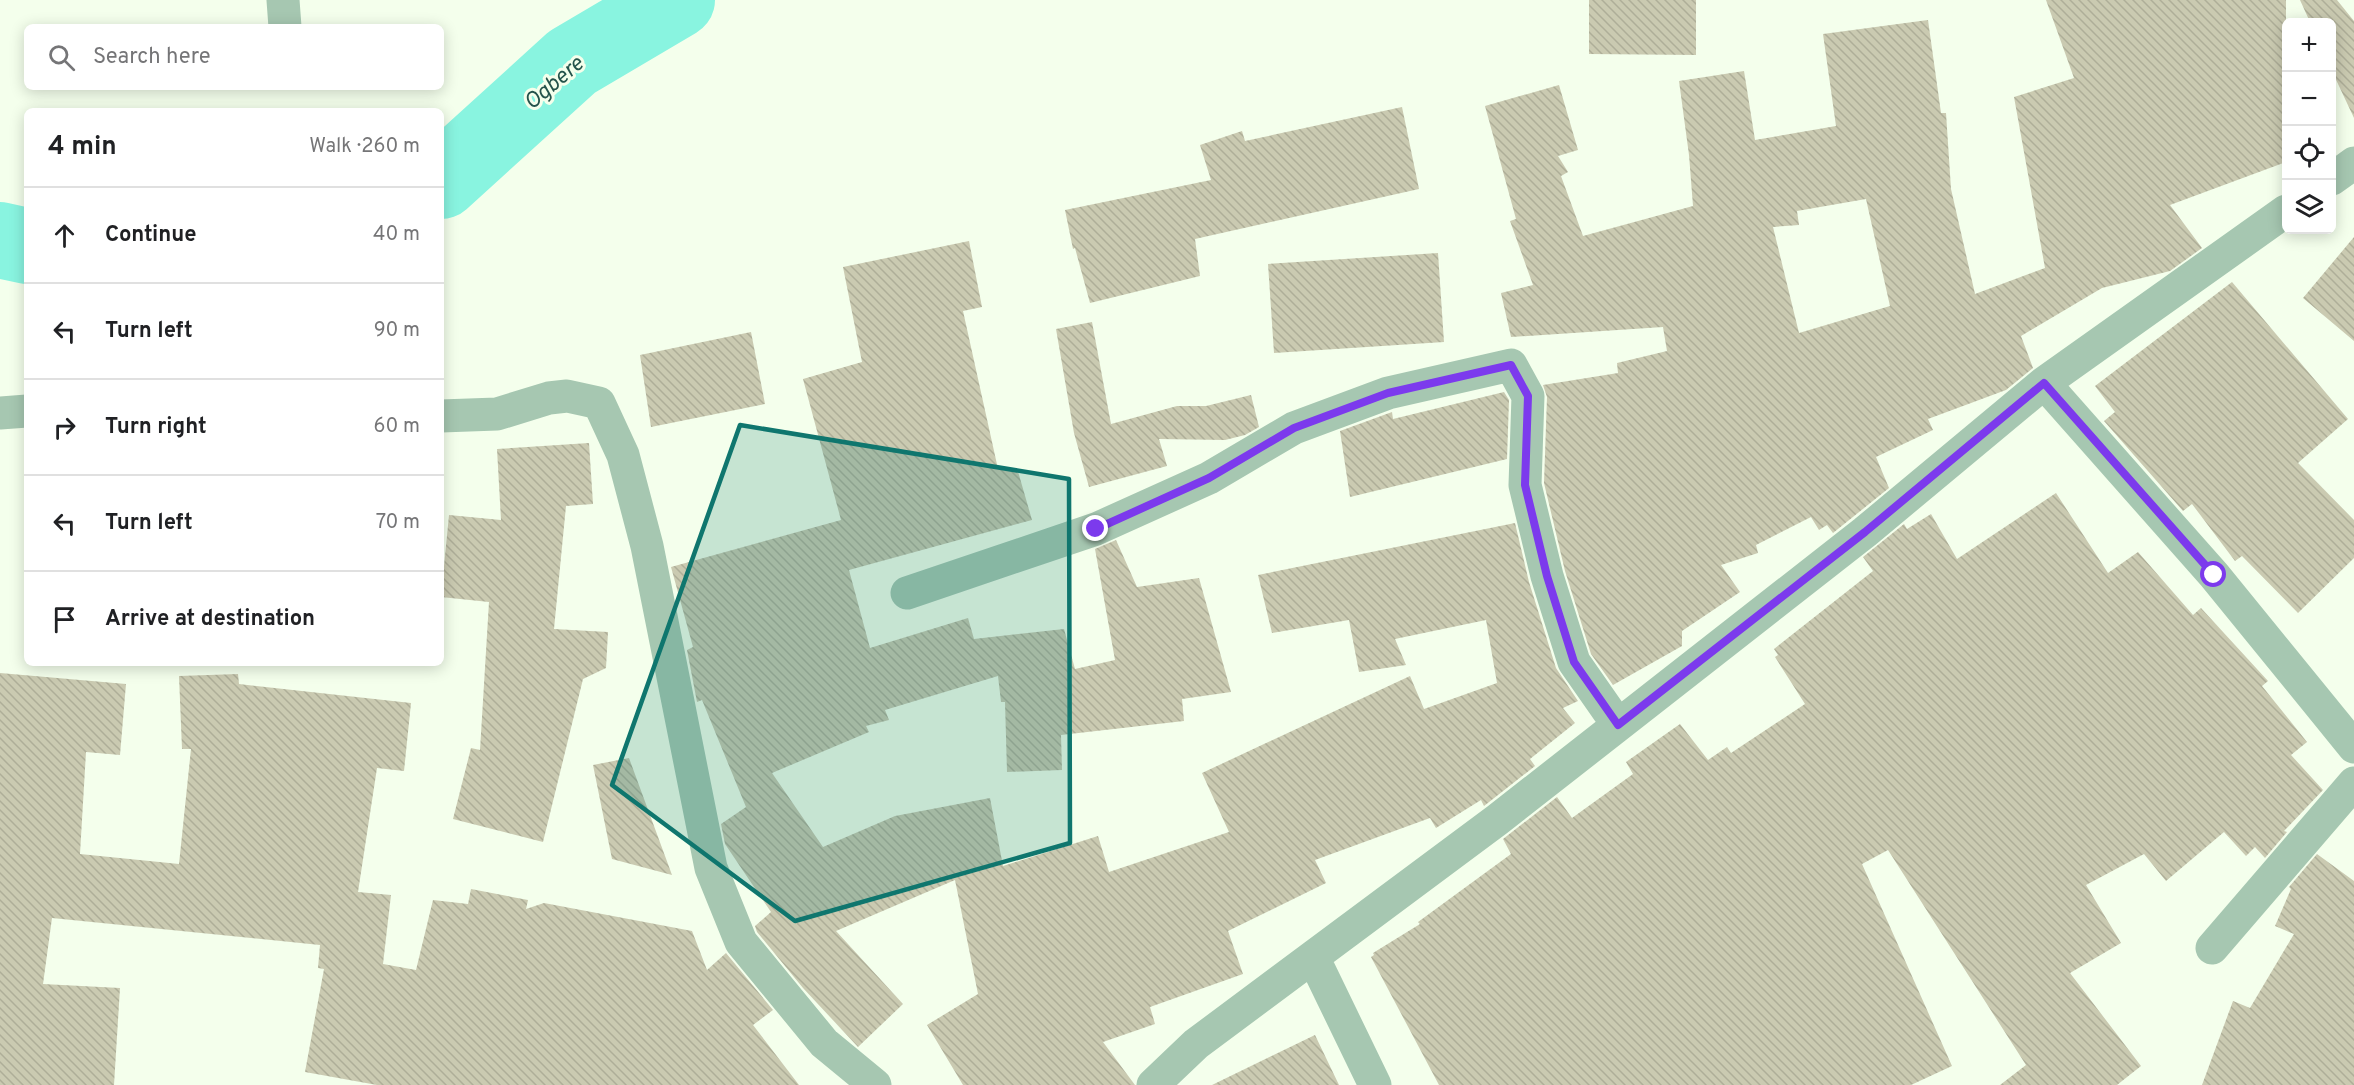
<!DOCTYPE html>
<meta charset="utf-8">
<style>
:root{--surface:#fff;--page:#f2f2f2;--text:#202124;--muted:#757577;--line:#e0e0e0}
body{margin:0;font-family:Overpass,sans-serif;background:var(--page);color:var(--text)}
.controls{position:absolute;right:18px;top:18px;display:grid;overflow:hidden;border-radius:9px;box-shadow:0 3px 15px #0003}
.controls button{width:54px;height:54px;display:grid;place-items:center;padding:0;border:0;border-bottom:2px solid var(--line);background:var(--surface);color:var(--text);font:30px sans-serif}
.stop{position:absolute;width:18px;height:18px;margin:-14px;border:4px solid #7c3aed;border-radius:50%;background:#fff}
.stop.end{background:#7c3aed;border-color:#fff;box-shadow:0 2px 6px #0008}
.list{margin:0;padding:0;list-style:none}
h2{display:flex;justify-content:space-between;align-items:center;height:78px;margin:0;padding:0 24px;font-size:26px}
h2 small{font-size:20px;font-weight:400;color:var(--muted)}
.list li{display:grid;grid-template-columns:39px 1fr auto;gap:18px;align-items:center;box-sizing:border-box;height:96px;padding:0 24px;border-top:2px solid var(--line)}
.list b{display:block;font-size:22px;white-space:nowrap}
.list em{font-size:20px;font-style:normal;color:var(--muted)}
.icon{flex:none;width:33px;height:33px;fill:none;stroke:currentColor;stroke-width:2;stroke-linecap:round;stroke-linejoin:round}
.map{position:relative;flex:none;width:2354px;height:1085px;overflow:hidden}
.search{position:absolute;background:var(--surface);box-shadow:0 3px 15px #0003;left:24px;top:24px;width:420px;height:66px;display:flex;align-items:center;gap:15px;box-sizing:border-box;padding:0 21px;border-radius:9px;color:var(--muted);font-size:22px}
.panel{position:absolute;background:var(--surface);box-shadow:0 3px 15px #0003;left:24px;top:108px;width:420px;height:558px;border-radius:9px}
.map>svg:first-child{display:block}
.lines{fill:none;stroke-linecap:round;stroke-linejoin:round}
.river{stroke:#89f4e0;stroke-width:76}
.building{fill:url(#building-back-hatch);fill-rule:evenodd}
.minor{stroke:#a6c7b1;stroke-width:33}
.route{stroke:#7c3aed;stroke-width:8}
.marked{fill:#0f766e;fill-opacity:0.2;stroke:#0f766e;stroke-width:4.5;stroke-linejoin:round}
.labels{text-anchor:middle;stroke-width:6;stroke-linejoin:round;paint-order:stroke}
.water-label{font-size:22px;font-style:italic;fill:#24534b;stroke:#f4ffec}
</style>
<div class="map">
<svg width="2354" height="1085" viewBox="0 0 2354 1085">
<defs>
<pattern id="building-back-hatch" width="6" height="6" patternUnits="userSpaceOnUse" patternTransform="scale(1.5)"><rect width="6" height="6" fill="#cacab1"/><path d="M-1 5l2 2M0 0l6 6M5-1l2 2" fill="none" stroke="#aeae98"/></pattern>
</defs>
<rect width="100%" height="100%" fill="#f4ffec"/>
<g class="lines">
<path class="river" d="M441,181L572,62L677,0
M0,240L27,246"/>
</g>
<path class="building" d="M1589,0H1696V55L1589,54Z
M2046,0H2286V162L2170,205L2202,248L2170,271L2102,288L2021,336L2033,368L2006,390L1928,419L1933,430L1876,457L1889,488L1833,533L1827,525L1819,530L1811,517L1756,545L1758,553L1721,565L1740,592L1682,631V646L1613,685L1591,654L1565,571L1544,483L1547,397L1543,385L1618,373L1617,363L1667,351L1663,327L1511,337L1501,293L1533,285L1510,221L1516,219L1485,106L1559,85L1578,150L1558,156L1568,172L1561,176L1583,236L1693,206L1689,155L1679,81L1744,71L1755,140L1836,126L1823,34L1928,20L1941,113H1946L1951,189L1975,294L2045,268L2014,97L2074,78ZM1866,199L1890,306L1799,333L1773,227L1799,225L1797,211Z
M2300,0H2337L2354,21V118L2331,69V22H2310Z
M1402,107L1419,189L1195,239L1200,276L1090,303L1075,248L1073,249L1065,210L1211,180L1200,145L1242,131L1245,141Z
M2354,237V341L2303,298Z
M969,241L982,307L963,311L998,469L1017,468L1032,520L849,570L870,648L968,618L974,639L1064,629L1075,669L1115,660L1095,549L1116,540L1137,587L1199,578L1231,692L1182,699L1184,721L1061,735L1062,770L1007,772L1005,702H1001L998,676L885,710L889,720L866,726L869,732L772,773L823,847L895,816L990,798L1003,866L1098,836L1109,872L1229,832L1202,773L1410,676L1424,709L1497,683L1486,620L1395,639L1406,665L1359,672L1349,620L1272,633L1258,575L1515,523L1529,582L1556,668L1578,701L1563,708L1575,723L1530,759L1535,766L1484,806L1481,800L1436,828L1430,818L1315,860L1326,883L1228,931L1243,974L1150,1007L1155,1024L1103,1042L1135,1085H963L927,1025L978,994L955,880L836,931L903,1004L858,1047L803,988L757,932L755,926L771,912L725,844L721,824L746,807L702,700L697,702L687,650L693,647L671,567L841,520L803,379L862,362L843,267Z
M1438,253L1444,342L1274,353L1268,264Z
M2232,282L2348,419L2298,463L2354,520V558L2298,613L2242,556L2235,561L2192,504L2183,511L2104,421L2115,412L2095,386Z
M1092,322L1111,424L1177,406H1206L1251,395L1259,427L1245,435L1225,440L1159,439L1167,466L1089,487L1074,433L1056,329Z
M751,332L765,404L651,427L640,355Z
M1504,392L1509,400L1507,459L1350,497L1340,431L1392,412L1393,419Z
M589,443L593,504L566,506L554,629L608,632L606,668L583,679L543,842L453,819L471,748L480,750L489,602L441,597L449,515L501,520L497,449Z
M2056,493L2108,573L2138,552L2193,615L2201,608L2268,681L2262,686L2307,742L2291,755L2323,790L2284,831L2287,832L2265,858L2255,847L2246,856L2224,832L2166,881L2144,854L2086,885L2121,943L2070,973L2141,1066L2117,1085H2000L2026,1065L1888,850L1862,864L1952,1066L1911,1085H1439L1371,957L1374,955L1373,953L1420,924L1418,922L1511,854L1503,839L1557,797L1572,818L1633,774L1626,762L1680,724L1708,760L1727,747L1731,753L1805,704L1775,657L1778,655L1774,649L1873,571L1863,557L1904,524L1907,529L1931,514L1957,559Z
M0,673L126,684L120,755L86,752L80,854L179,864L191,749H182L179,676L238,674L239,684L411,703L404,771L377,768L358,892L391,895L383,964L416,970L433,900L468,904L471,889L528,900L526,909L544,903L692,931L707,970L726,953L773,1010L753,1025L799,1085H377L305,1072L324,969L318,968L320,945L52,918L43,984L120,988L114,1085H0Z
M629,758L672,875L612,859L593,765Z
M2317,854L2354,881V1085H2202L2233,1001L2250,1008L2294,934L2275,926L2291,889L2289,887Z
M1315,1035L1339,1085H1212Z"/>
<g class="lines">
<path class="minor" d="M283,0L285,27
M2332,179L2354,163
M2044,383L2214,575L2354,747
M0,413L27,411
M441,416L497,414L549,398L567,396L599,403L623,455L647,546L711,868L741,942L824,1043L875,1085
M907,593L1096,529L1209,478L1294,428L1388,393L1511,365L1528,396L1525,485L1547,576L1574,662L1618,725
M2212,948L2354,783
M1313,957L1375,1085
M1153,1085L1196,1044L1497,820L1865,532L2044,383L2286,211"/>
</g>
<g class="lines">
<path class="route" d="M1096,529L1209,478L1294,428L1388,393L1511,365L1528,396L1525,485L1547,576L1574,662L1618,725L1865,532L2044,383L2214,575"/>
</g>
<path class="marked" d="M740,425L1069,479L1070,843L795,921L612,785Z"/>
<g class="labels">
<g class="water-label">
<text transform="translate(553 82) rotate(-40)" y="8">Ogbere</text>
</g>
</g>
</svg>
<div class="controls">
<button>+</button>
<button>−</button>
<button><svg class="icon" aria-label="locate" viewBox="0 0 24 24"><circle cx="12" cy="12" r="6"/><path d="M12 2v4M12 18v4M2 12h4M18 12h4"/></svg></button>
<button><svg class="icon" aria-label="layers" viewBox="0 0 24 24"><path d="M12 4l9 5-9 5-9-5zM3 14l9 5 9-5"/></svg></button>
</div>
<div class="stop" style="left:2214px;top:575px"></div>
<div class="stop end" style="left:1096px;top:529px"></div>
<div class="search"><svg class="icon" aria-label="search" viewBox="0 0 24 24"><circle cx="10" cy="10" r="6"/><path d="M15 15l6 6"/></svg>Search here</div>
<section class="panel">
<h2>4 min<small>Walk · 260 m</small></h2>
<ul class="list">
<li><svg class="icon" aria-label="ahead" viewBox="0 0 24 24"><path d="M12 20V5M6 11l6-6 6 6"/></svg><div><b>Continue</b></div><em>40 m</em></li>
<li><svg class="icon" aria-label="left" viewBox="0 0 24 24"><path d="M17 20v-9H6M10 6l-5 5 5 5"/></svg><div><b>Turn left</b></div><em>90 m</em></li>
<li><svg class="icon" aria-label="right" viewBox="0 0 24 24"><path d="M7 20v-9h11M14 6l5 5-5 5"/></svg><div><b>Turn right</b></div><em>60 m</em></li>
<li><svg class="icon" aria-label="left" viewBox="0 0 24 24"><path d="M17 20v-9H6M10 6l-5 5 5 5"/></svg><div><b>Turn left</b></div><em>70 m</em></li>
<li><svg class="icon" aria-label="arrive" viewBox="0 0 24 24"><path d="M6 21V4h12l-3 4 3 4H6"/></svg><div><b>Arrive at destination</b></div></li>
</ul>
</section>
</div>
